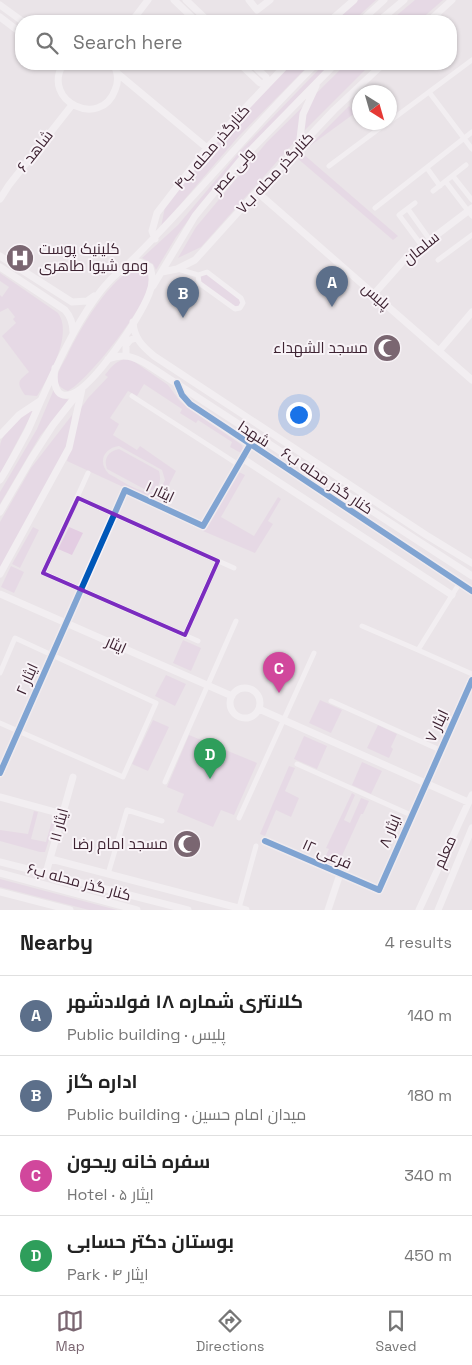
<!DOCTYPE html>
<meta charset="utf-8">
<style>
:root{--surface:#fff;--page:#f2f2f2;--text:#222;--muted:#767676;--line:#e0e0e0;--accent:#7a6671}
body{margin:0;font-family:"Space Grotesk",Cairo,sans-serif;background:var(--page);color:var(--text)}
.compass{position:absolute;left:352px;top:85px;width:45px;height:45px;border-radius:50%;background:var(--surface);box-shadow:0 1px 4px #0004;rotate:143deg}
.you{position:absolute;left:298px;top:414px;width:18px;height:18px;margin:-12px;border:4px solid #fff;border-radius:50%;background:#1a73e8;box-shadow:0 0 0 8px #1a73e833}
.badge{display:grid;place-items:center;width:32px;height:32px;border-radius:50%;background:var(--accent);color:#fff;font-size:16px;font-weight:700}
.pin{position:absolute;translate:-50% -41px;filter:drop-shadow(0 1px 2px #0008)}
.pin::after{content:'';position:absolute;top:26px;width:18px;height:15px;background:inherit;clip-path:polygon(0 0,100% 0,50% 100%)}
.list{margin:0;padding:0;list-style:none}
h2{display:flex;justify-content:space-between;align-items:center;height:65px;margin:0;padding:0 20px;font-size:21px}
h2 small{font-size:16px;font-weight:400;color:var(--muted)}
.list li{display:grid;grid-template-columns:32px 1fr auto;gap:15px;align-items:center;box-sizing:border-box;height:80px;padding:0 20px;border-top:1px solid var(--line)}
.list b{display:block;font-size:19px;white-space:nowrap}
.list p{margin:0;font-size:16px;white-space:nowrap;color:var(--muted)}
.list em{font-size:16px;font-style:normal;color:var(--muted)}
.icon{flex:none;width:28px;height:28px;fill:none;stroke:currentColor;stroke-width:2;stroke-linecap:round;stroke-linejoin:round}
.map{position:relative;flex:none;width:472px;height:910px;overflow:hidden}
.search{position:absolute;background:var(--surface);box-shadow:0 1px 4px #0004;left:15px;right:15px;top:15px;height:55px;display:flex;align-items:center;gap:12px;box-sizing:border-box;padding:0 18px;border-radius:20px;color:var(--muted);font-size:19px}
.sheet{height:385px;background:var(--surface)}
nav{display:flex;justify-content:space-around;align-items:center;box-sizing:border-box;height:70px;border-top:1px solid var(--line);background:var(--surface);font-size:14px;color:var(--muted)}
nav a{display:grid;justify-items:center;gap:2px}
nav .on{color:var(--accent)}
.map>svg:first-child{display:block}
.green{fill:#e3cde2;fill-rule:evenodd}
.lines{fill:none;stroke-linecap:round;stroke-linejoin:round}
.street{stroke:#fcfbfc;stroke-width:5}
.secondary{stroke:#fcfbfc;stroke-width:7}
.cycleway-casing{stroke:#f8f3f7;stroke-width:9}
.cycleway{stroke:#0057b8;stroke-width:6}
.marked{fill:none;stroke:#7b2cbf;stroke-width:4;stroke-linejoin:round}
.labels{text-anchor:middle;stroke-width:4;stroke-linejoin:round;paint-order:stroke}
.street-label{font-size:15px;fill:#3d2231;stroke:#f8f3f7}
.poi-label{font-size:15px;fill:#3d2231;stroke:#f8f3f7;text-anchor:end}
</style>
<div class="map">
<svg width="472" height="910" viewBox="0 0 472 910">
<rect width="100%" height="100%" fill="#eae4e8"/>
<path class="green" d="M358,0H376L353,21H334Z
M415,0H443L419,21H390Z
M291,64H310L238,137L161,227L165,207L199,163L240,116Z
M324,64H330L259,137L200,204L176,237L156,270L153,264L142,258L178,225L241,150Z
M346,64H371L306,129L201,247L178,258L196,227L267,142Z
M349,106L355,113L307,148Z
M302,153L398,236L393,240L297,158Z
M139,266C145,268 150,272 150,280C151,301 88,381 68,391C63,389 59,387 57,381C56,373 64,362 67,356C79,330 111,275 139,266Z
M0,273L58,313C73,333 50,377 37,396L25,395C16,382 18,381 29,372L2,336L16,323L13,319L15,317L8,308L0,312V295L2,297L9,287L0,281Z
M206,273L241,300L239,306L235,307L203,284L200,280V276Z
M124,359L132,360L168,385L180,401L191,410L242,445L243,449L241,453L230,447L232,442L198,420L196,423L180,413L182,409L144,384L137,396L128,391L110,418L119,424L113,435L137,450L140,446L176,471L161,501L121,486L67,461L81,408L88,398L108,377L105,375C111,367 115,362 124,359ZM119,446L162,470L165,480C155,506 125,482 109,474C97,462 104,448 119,446Z
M54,389L64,398L69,400L40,436L0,504V492L37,429Z
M35,408L0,474C0,465 0,455 0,446C2,431 23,414 35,408Z
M72,415L71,429L65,450L0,569V522L31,468Z
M119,449L159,471C162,482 159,492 146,490L107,469C103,458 109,451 119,449Z
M237,471L245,475L221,517L254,536L278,497L281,499L268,521L273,524L255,553L203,531Z
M33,527L39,530L20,568L12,564Z
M69,527L83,533L72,555L58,549Z
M11,566L24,572L14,593L1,587Z
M183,640L201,648L191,671L173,663Z
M166,675L186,684L175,706L155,696Z
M320,700L342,710L331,733L309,723Z
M153,720L169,727L148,771L132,764Z
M378,725L397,734L391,747L393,749L389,758L367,748Z
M189,735L257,763L234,815L221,810L213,827L177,812L184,794L167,787Z
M304,736L327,746L317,769L294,759Z
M362,762L382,771L371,794L352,785Z
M289,766L295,768L285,791L299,798L291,817L276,810L265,836L260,834Z
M352,793L355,795L344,820L350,823L361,798L369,801L363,814H361L336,869L322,863L329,849L326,848Z
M34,811L38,812L31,839L46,842L53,817L56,818L45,852H40L0,841V830L28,834Z
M0,879L117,910H89L0,887Z"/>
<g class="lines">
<path class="street" d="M429,92L472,149
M390,121L472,60
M329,166L388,122
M427,168L440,186
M453,176L472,200
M446,182L472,216
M433,191L466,165
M415,203L399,215L422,246
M375,208L472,132
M408,209L430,240
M438,260L472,235
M178,269L198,275L207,272L241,298L243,303L240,308L235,309L199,283L198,275
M132,396L239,465
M88,473L43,573L198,641
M78,498L234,568
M459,584L418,650L472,674
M362,626L418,650
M185,635L218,561
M0,673L15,638L156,703L123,777L0,723
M331,701L440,750
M297,764L411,815
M165,782L236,621
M239,818L314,653
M265,841L379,890L472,680
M108,874L127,810L162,821
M239,908L256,846"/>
<path class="secondary" d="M174,0L196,21
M186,0L208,21
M249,0L257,10L270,0
M0,5L22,21
M0,17L21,33
M132,21L148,0
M330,21L354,0
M361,21L384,0
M379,21L404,0
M429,21L452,0
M63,64C41,102 101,129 115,90C119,81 118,72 113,64
M240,64L260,83L267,84L266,77L252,64
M117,73L207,148
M299,147L303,114L316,86
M257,192L472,380
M0,199L9,185L72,105
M155,239L152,231L157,213L207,148L287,64
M0,256L72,302L87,301L94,296
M128,264C194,200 250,128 316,64
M0,267L65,310C71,317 73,323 73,332
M162,272L177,269L195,260L250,199L334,110L383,64
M153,286L195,216L240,161L335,64
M374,294L405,259L472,208
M133,322C134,338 142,346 154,356L426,535L472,563
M439,351L472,312
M126,355V345L130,340L136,338
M108,359C124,353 133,356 148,365L472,576
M177,383L182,395L190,404L472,591
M0,435L19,415L40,401
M242,458L452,595
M0,480C10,464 19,447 28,430C46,390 93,270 139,262L150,267C153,276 153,285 149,294C140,317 95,385 72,394C54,401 53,379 55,368
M0,512L31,459L53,425L79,392
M0,574L69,448L82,389
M0,594L232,696
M230 703a15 15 0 1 1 30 0a15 15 0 1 1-30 0Z
M259,709L468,802
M0,773L125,490L203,526L250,445
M0,797L62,814
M51,859L246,910
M0,862L188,910
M0,873L137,910
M46,873L73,777
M0,892L70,910
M328,910L340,874
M419,910L472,795
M438,910L472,828"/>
<defs>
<path id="cycleway" d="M177,383L182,395L190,404L472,591
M0,773L125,490L203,526L250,445
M265,841L379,890L472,680"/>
</defs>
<use href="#cycleway" class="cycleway-casing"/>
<use href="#cycleway" class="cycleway"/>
</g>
<path d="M0 0H472V910H0ZM78,498L218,561L185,635L43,573Z" fill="#eae4e8" fill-opacity=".55" fill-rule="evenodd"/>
<path class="marked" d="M78,498L218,561L185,635L43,573Z"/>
<defs>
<symbol id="hospital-disc" viewBox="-11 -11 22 22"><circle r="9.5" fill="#7a6671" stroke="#f8f3f7"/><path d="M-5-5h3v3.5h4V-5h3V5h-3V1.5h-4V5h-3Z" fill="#fff"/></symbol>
<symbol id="mosque-disc" viewBox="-11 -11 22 22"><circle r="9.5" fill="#7a6671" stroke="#f8f3f7"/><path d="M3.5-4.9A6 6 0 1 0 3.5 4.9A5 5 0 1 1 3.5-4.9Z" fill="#fff"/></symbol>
</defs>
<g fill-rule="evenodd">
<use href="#hospital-disc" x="4" y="242" width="32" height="32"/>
<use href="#mosque-disc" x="371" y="332" width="32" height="32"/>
<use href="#mosque-disc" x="171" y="828" width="32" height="32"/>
</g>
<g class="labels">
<g class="street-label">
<text transform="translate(212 147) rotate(-49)" y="5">کنارگذر محله ب۴</text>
<text transform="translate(35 151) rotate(-52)" y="5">شاهد ۶</text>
<text transform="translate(233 171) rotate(-49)" y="5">ولی عصر</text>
<text transform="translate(275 173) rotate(-47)" y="5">کنارگذر محله ب۷</text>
<text transform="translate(421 248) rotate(-39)" y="5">سلمان</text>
<text transform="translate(376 296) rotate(41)" y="5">پلیس</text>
<text transform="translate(254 434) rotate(33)" y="5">شهدا</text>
<text transform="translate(327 481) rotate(34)" y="5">کنار گذر محله ب۶</text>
<text transform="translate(160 492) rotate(25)" y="5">ایثار ۱</text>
<text transform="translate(116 645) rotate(24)" y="5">ایثار</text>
<text transform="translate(27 679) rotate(-66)" y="5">ایثار ۲</text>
<text transform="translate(437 726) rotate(-65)" y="5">ایثار ۷</text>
<text transform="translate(59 825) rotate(-75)" y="5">ایثار ۱۱</text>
<text transform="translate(390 831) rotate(-67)" y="5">ایثار ۸</text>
<text transform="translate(445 852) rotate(-66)" y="5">معلم</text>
<text transform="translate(327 854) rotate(24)" y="5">فرعی ۱۲</text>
<text transform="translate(79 882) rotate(15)" y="5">کنار گذر محله ب۶</text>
</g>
<g class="poi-label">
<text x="39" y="254" text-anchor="start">کلینیک پوست<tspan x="39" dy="17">ومو شیوا طاهری</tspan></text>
<text x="368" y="353">مسجد الشهداء</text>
<text x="168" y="849">مسجد امام رضا</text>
</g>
</g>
</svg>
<svg class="compass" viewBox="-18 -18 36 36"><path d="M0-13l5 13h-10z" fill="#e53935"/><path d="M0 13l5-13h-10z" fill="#767676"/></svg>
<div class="you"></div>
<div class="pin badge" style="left:332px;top:307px;background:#5c6f8a">A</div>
<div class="pin badge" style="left:183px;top:318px;background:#5c6f8a">B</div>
<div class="pin badge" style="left:279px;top:693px;background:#d1479c">C</div>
<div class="pin badge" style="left:210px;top:779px;background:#2e9e5b">D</div>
<div class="search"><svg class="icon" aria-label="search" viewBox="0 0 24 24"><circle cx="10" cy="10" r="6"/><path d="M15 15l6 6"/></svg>Search here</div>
</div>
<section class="sheet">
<h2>Nearby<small>4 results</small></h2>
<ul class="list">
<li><span class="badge" style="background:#5c6f8a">A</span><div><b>کلانتری شماره ۱۸ فولادشهر</b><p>Public building · پلیس</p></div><em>140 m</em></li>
<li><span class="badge" style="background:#5c6f8a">B</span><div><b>اداره گاز</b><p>Public building · میدان امام حسین</p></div><em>180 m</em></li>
<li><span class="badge" style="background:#d1479c">C</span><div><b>سفره خانه ریحون</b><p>Hotel · ایثار ۵</p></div><em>340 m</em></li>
<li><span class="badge" style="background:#2e9e5b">D</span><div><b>بوستان دکتر حسابی</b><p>Park · ایثار ۴</p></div><em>450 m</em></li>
</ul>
</section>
<nav>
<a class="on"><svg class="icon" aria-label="map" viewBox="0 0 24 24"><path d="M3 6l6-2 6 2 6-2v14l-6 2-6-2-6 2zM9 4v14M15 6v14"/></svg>Map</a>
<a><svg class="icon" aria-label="directions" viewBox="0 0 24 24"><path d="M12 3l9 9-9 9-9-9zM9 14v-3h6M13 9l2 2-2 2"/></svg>Directions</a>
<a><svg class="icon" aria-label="saved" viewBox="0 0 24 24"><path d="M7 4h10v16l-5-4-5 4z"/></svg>Saved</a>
</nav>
